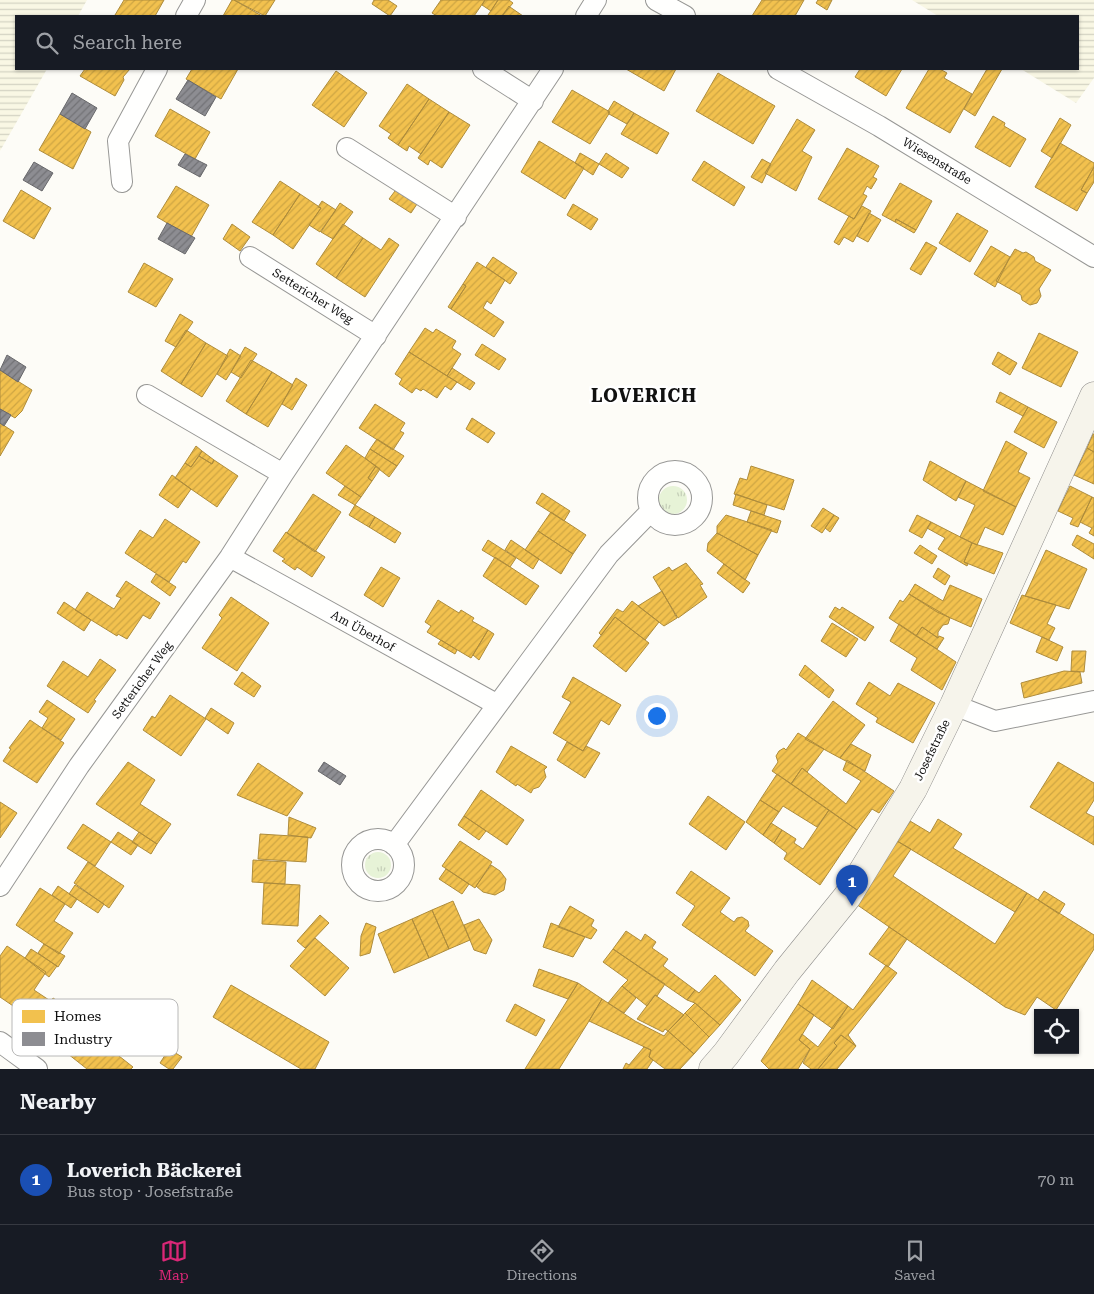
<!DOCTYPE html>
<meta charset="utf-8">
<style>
:root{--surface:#171b24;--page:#242831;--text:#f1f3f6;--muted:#9ea1a6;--line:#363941;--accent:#db2777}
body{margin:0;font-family:"Roboto Serif",serif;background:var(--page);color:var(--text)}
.controls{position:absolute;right:15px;bottom:15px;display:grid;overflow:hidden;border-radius:0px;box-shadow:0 1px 4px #0004}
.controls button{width:45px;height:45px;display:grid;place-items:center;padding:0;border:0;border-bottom:1px solid var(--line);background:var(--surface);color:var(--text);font:25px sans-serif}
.you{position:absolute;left:656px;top:715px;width:18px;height:18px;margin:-12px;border:4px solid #fff;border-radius:50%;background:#1a73e8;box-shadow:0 0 0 8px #1a73e833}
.badge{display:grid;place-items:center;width:32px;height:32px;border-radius:50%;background:var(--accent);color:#fff;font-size:16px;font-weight:700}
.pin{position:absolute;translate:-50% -41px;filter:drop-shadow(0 1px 2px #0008)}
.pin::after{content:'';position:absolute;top:26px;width:18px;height:15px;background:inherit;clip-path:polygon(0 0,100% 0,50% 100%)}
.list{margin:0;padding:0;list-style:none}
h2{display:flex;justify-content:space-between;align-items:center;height:65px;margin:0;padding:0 20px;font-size:21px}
h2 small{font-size:16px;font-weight:400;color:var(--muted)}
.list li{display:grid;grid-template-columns:32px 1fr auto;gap:15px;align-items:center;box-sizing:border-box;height:90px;padding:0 20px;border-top:1px solid var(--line)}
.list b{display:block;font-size:19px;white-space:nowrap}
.list p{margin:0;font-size:16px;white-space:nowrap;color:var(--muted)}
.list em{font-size:16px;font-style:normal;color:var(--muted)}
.icon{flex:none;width:28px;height:28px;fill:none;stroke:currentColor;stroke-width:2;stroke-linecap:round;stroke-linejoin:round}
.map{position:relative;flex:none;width:1094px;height:1069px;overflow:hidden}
.search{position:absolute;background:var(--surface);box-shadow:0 1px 4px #0004;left:15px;right:15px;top:15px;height:55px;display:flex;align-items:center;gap:12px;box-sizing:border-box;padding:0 18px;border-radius:0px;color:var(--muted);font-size:19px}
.sheet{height:155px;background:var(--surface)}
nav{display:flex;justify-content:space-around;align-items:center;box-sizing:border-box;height:70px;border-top:1px solid var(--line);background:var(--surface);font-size:14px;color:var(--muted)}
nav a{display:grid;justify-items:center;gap:2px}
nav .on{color:var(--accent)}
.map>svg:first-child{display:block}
.farmland{fill:url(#farmland-rules)}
.grass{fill:url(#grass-tufts)}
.homes{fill:url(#homes-hatch);stroke:#ae8c3c}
.industry{fill:url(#industry-hatch);stroke:#68686b}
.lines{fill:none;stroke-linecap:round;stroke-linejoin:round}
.street-casing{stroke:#979795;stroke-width:22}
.secondary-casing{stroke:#8e8d8b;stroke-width:29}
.street{stroke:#fffffe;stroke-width:20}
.secondary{stroke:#f6f4eb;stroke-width:28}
.labels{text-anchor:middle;stroke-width:5;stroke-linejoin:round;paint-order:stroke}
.street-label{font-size:12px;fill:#111;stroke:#fff}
.district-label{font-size:18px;font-weight:bold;letter-spacing:1px;fill:#111;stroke:#fff}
.key{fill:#fff;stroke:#b8b8b8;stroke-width:1}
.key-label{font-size:14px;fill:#111}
</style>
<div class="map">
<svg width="1094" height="1069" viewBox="0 0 1094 1069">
<defs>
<pattern id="farmland-rules" width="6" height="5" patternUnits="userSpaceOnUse" patternTransform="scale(1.25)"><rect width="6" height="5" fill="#f9f7e4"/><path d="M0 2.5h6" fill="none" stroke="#d4d3c3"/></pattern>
<pattern id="grass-tufts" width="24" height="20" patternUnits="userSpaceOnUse" patternTransform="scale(1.25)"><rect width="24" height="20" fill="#e7f3d7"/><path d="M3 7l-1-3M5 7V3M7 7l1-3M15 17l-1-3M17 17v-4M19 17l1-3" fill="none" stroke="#c5cfb8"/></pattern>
<pattern id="homes-hatch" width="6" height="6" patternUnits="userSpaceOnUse" patternTransform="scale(1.25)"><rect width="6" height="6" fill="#f2c14e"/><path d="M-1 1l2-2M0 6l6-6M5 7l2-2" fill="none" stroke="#cea543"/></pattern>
<pattern id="industry-hatch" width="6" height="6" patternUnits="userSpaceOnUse" patternTransform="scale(1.25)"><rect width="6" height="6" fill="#8d8d92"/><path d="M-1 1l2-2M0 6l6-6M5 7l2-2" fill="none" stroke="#727276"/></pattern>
</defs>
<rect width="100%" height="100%" fill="#fdfcf7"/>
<path class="farmland" d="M0,0H87L78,16H16V69H47L0,151Z
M912,0H1094V78L1076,103L1021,69H1078V16H938Z"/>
<path class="grass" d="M659 500a14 14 0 1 1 28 0a14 14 0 1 1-28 0Z
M365 865a13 13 0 1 1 26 0a13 13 0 1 1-26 0Z"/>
<path class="homes" d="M124,0H164L155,16H117L115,15Z
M232,0H234L262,16H223Z
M234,0H275L265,16Z
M374,0H388L397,6L390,16L372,4Z
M441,0H485L474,16H437L432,13Z
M485,0H498L491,11L482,5Z
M498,0H509L513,3L502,16H490L488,15Z
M762,0H804L795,16H752Z
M818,0H832L827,10L816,3Z
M509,6L510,7L523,16H502Z
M85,69H130L123,77L124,80L115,96L80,76Z
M192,69H238L221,99L186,79Z
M626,69H676L664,91Z
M860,69H902L886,96L855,77Z
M929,69H940L947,73L944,78L972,94L950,133L906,108Z
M987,69H1002L975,116L964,109Z
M336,71L367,93L344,127L312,105Z
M718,73L775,106L753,144L696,111Z
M407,84L429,99L398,145L388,138L391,134L379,126Z
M572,90L610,112L590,144L552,122Z
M429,99L449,112L421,154L409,146L407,151L398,145Z
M614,101L634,113L627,124L609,114L608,111Z
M170,109L210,132L195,159L155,136Z
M449,112L470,125L442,168L430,160L428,165L418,158Z
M634,113L669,133L657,154L621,134Z
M60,114L91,132L73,169L39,150Z
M993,116L1005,123L1004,126L1026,139L1010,167L975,147Z
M1060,118L1071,125L1052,158L1041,151Z
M797,119L815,130L802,151L812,157L796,191L765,173Z
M539,141L584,168L565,199L521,172Z
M1060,143L1094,163V167L1081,190L1087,193L1077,211L1035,187Z
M847,148L879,166L873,177L877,179L871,189L867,186L863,194L867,196L854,219L818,199Z
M580,153L599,164L593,175L575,163Z
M606,153L629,168L622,178L599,164Z
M762,159L771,164L762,183L751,177Z
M704,161L745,187L734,206L692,180Z
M1094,167V182L1087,193L1081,190Z
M280,181L300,194L273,235L252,222Z
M900,183L932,201L916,230L896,219L895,222L882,215Z
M176,186L209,205L191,237L157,217Z
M398,187L419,201L411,213L389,199Z
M21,190L51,208L34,239L3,221Z
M300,194L321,208L293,249L273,235Z
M322,201L336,210L320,232L309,225L321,208L318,207Z
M340,203L353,212L333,239L321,232Z
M573,204L598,219L591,230L567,215Z
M862,206L871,211L853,242L844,237L839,245L834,242L849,216L854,219Z
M869,213L881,220L868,242L857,236Z
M957,213L988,231L970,262L939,243Z
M896,219L916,230L914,233L895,222Z
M232,224L250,237L240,251L223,239Z
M343,224L363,238L336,278L316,264Z
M363,238L381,250L389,238L399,245L365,297L336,278Z
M926,242L937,248L921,275L910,269Z
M991,246L1010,257L995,287L974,274Z
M1015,249L1023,253L1026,252L1034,257L1035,261L1051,270L1039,289L1041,296L1037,303L1030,305L1022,300L1021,295L996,281Z
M493,257L517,273L510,284L486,267Z
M477,262L505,280L491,304L487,301L483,308L504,322L494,337L451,309L466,286L463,284Z
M144,263L173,279L156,307L128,292Z
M463,284L466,286L451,309L448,307Z
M180,314L193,322L176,347L165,341Z
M425,328L433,333L436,329L456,341L452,348L461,354L447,376L409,352Z
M186,330L206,343L181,384L161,371Z
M1039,333L1078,352L1061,387L1022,368Z
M206,343L228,356L202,397L181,384Z
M482,344L506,359L499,370L475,355Z
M245,347L257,354L241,378L231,372Z
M230,349L241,356L226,380L217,374Z
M409,352L457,382L451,390L445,386L437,398L423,389L421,391L416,388L412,393L399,384L402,379L395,374Z
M998,352L1017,363L1010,375L992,364Z
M251,360L272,372L246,414L226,401Z
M452,368L475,383L470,390L447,376Z
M0,370L32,390L22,411L15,418L0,409Z
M272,372L293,385L268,427L246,414Z
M296,378L307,385L292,410L282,404Z
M1000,392L1028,407L1023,416L996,402Z
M375,404L405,423L400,431L404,433L393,450L359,428Z
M1028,407L1057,422L1044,448L1014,432Z
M472,418L495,433L488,443L466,429Z
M0,423L14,432L0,456Z
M1093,434H1094V452L1087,448Z
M377,439L404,456L397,466L370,449Z
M1006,441L1027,453L1018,472L1030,478L1016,507L983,491Z
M346,445L376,466L368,478L372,481L361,497L326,473Z
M196,446L202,451L191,467L185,463Z
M1087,448L1094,452V484L1074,475Z
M370,449L397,466L389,477L365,458Z
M202,451L214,460L212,464L199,456Z
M199,456L212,464L214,460L238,476L217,507L175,478L185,463L191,467Z
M930,461L966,481L956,501L923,480Z
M376,466L380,469L372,481L368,478Z
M751,466L794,480L784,510L734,494L740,478L747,480Z
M172,475L191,489L178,508L159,495Z
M966,481L1016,507L1003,535L985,527L977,545L960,537L975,505L958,497Z
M345,486L361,497L355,505L338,495Z
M1070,486L1092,497L1078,527L1070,524L1073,518L1058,511Z
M542,493L570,511L564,521L536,503Z
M313,494L341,512L315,552L287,533Z
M736,494L767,505L764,515L733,505Z
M1092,497L1094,498V536L1089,533L1092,528L1080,522Z
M355,505L375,517L369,527L349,515Z
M823,508L834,515L822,533L811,526Z
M751,511L781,521L777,533L747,522Z
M551,512L586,535L573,554L538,531Z
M726,515L772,530L758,555L717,533V526Z
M834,515L839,518L830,532L825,528Z
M917,515L931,522L922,538L909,531Z
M375,517L401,533L395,543L369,527Z
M165,519L200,542L186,563L183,561L169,582L125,553L140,530L153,538Z
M931,522L972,543L964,562L968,564L967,566L938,549L945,538L927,528Z
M538,531L573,554L561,574L525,550Z
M286,532L325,557L312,577L297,567L295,570L282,561L285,559L273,551Z
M717,533L758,555L745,580L707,551L708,543Z
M1077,535L1094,544V559L1072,545Z
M488,540L516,558L510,567L482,550Z
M511,540L539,559L533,569L505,550Z
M972,543L1003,553L994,574L964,562Z
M920,545L937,556L932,564L914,553Z
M1046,550L1087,569L1069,609L1025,596Z
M495,557L539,586L526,605L483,576Z
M686,563L703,584L700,585L707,597L678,618L653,577L669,567L672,571Z
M724,564L750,583L743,593L717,573Z
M381,567L400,578L383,607L364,595Z
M938,568L950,576L945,585L933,577Z
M156,574L176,587L170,596L151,582Z
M126,581L160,603L150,619L143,615L127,639L118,634L117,636L75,610L87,592L114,609L121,598L116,596Z
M915,584L943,601L950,585L982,599L971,627L937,612L909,594Z
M662,591L677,618L664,626L638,606Z
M909,594L950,618L948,624L943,625L938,632V638L922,627L916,636L889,618L900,600L903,602Z
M1022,595L1056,605L1047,624L1055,628L1049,640L1010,623Z
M231,597L269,623L237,671L202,648L222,618L219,615Z
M438,600L459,613L461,610L474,618L472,621L488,630L471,658L427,632L431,626L425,622Z
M632,601L659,622L645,640L615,617L601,635L599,633L617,609L623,612Z
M64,602L91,620L84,631L57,613Z
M835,607L840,610L842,607L874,627L865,641L829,617Z
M615,617L649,643L626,672L593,646Z
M832,623L858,639L846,657L821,641Z
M899,624L956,662L942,690L911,670L917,658L890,641Z
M922,627L938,638L939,636L944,638L937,649L916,636Z
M488,630L494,634L479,660L473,655Z
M1042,637L1063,647L1057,661L1036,652Z
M441,640L457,650L455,654L438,644Z
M1072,651H1086L1084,672L1071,671Z
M100,659L116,670L94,700L96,701L88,713L47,686L63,661L88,677Z
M805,665L834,690L829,698L799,675Z
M1064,671L1080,672L1082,683L1024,698L1021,683Z
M242,672L261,686L254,697L234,684Z
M573,677L621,705L609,725L601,720L583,751L553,733L571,702L562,697Z
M869,682L890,696L898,683L935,703L913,743L876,722L878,718L856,704Z
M170,695L206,719L181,756L143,730L152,716L155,718Z
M47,700L75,719L61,740L42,728L48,718L39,712Z
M833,701L865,725L840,758L805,739Z
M211,708L234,723L228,734L205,718Z
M30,720L64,743L37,783L3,761L11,749L9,748Z
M798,733L824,749L807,772L802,768L791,784L772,771L778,762L776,756L779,751L784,748L786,750Z
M567,742L583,751L586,746L600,753L585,778L557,760Z
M851,744L871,755L865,771L840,758Z
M511,746L547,767L544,770L546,777L539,787L533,789L531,793L517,784L516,786L496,772Z
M847,760L894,791L879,813L872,809L857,830L791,784L802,768L846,804L861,781L843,770Z
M128,762L155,780L140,804L171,824L157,844L96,804Z
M1058,762L1094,783V800L1086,813L1094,817V845L1030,807Z
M258,763L303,793L287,816L237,795Z
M777,774L829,810L817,827L783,806L779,812L760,800Z
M481,790L524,820L507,845L464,816Z
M708,796L745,822L726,850L689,824Z
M760,800L779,812L763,835L746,822Z
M0,802L17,813L0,838Z
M829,810L857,830L820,885L784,859L787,853L774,843L782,830L796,839L794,843L803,849Z
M464,816L486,831L479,840L458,825Z
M289,817L316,828L311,838L288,835Z
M938,819L962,834L953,848L1027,893L1015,912L897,841L910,821L930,833Z
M771,823L782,830L774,843L763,835Z
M83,824L111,842L95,866L67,848Z
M118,832L138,845L131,855L111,842Z
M139,832L157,844L151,854L132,842Z
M260,834L308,837L306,862L258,859Z
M460,841L492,862L475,888L442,866Z
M897,841L911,849L893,876L995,944L1027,893L1094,935V949L1056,1010L1037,997L1025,1015L1005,1007L856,904Z
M253,860L286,862L285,884L252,882Z
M88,862L124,886L109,908L74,883Z
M491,865L500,871L506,879L504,890L495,895L483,892L476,886Z
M446,869L469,884L462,894L439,879Z
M691,871L730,898L720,912L734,922L737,918L742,917L748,921L749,926L745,931L773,951L755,976L682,925L695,906L676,893Z
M264,883L300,885L298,926L262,924Z
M75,885L104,904L98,913L69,894Z
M58,886L77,899L71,908L52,895Z
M40,888L65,904L54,921L73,933L59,954L16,925Z
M1044,891L1065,904L1059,914L1038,900Z
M453,901L470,940L449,949L432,910Z
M570,906L594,920L591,926L597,930L591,939L558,927Z
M432,910L449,949L429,958L412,919Z
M320,915L329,923L305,948L297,941Z
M412,919L429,958L394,973L378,934Z
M479,919L492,940L486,954L474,950L464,925Z
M366,923L376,927L370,953L360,956L361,936Z
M551,923L585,937L573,957L543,947Z
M889,927L907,939L888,967L869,954Z
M626,931L641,941L645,934L656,942L652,948L668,959L663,966L695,990L687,1000L613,949Z
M315,938L349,968L325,996L290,966Z
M44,944L65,956L58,967L38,953Z
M7,946L46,972L34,990L52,1002L38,1023L0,997V956Z
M31,949L57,966L49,977L25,958Z
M613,949L665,984L657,996L655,995L647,1006L622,986L628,980L603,962Z
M886,965L897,973L848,1035L856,1046L841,1035L834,1043L837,1046L818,1069H811L803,1063L810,1049L799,1040L802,1034L818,1047L848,1006L853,1010Z
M539,969L578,983L568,999L533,986Z
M715,975L741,1000L720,1025L695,1003L687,1000L695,990L699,993Z
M812,980L848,1006L833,1029L798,1004Z
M578,983L602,999L589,1021L559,1069H525Z
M231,985L329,1042L315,1069H301L213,1017Z
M622,986L636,998L624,1013L608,1003Z
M655,995L684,1015L668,1031L665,1029L663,1032L637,1019Z
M53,998L70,1009L66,1015L58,1014L49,1028L39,1022Z
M602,999L635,1021L664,1036L668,1031L694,1054L680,1069H665L649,1057L651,1050L589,1021Z
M695,1003L720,1025L709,1037L685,1013Z
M515,1004L545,1020L536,1036L506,1021Z
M798,1004L814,1015L799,1040L810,1049L798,1069H769L761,1061Z
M685,1013L709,1037L694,1054L668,1031Z
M81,1026L100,1041L133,1067L131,1069H87L63,1050Z
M841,1035L856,1046L837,1069H818L837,1046L834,1043Z
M644,1047L651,1050L649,1057L653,1060L647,1069H623L626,1063L629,1065Z
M169,1049L182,1057L173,1069H169L160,1063Z"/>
<path class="industry" d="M188,80L216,97L205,116L176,99Z
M72,93L97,108L85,129L60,114Z
M185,154L207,165L200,177L178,165Z
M34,162L53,173L42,191L23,180Z
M167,223L195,238L185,254L158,239Z
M7,355L26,367L18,382L0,370Z
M0,409L11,415L4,426L0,423Z
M324,762L346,776L340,785L318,771Z"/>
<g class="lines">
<defs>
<path id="street" d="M656,0L685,16
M186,16L195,0
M586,16L596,0
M483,69L533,101
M778,69L879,126L1094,257
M347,148L456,217
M122,182L118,141L157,69
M250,257L376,336
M147,395L283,474
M648 498a27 27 0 1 1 54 0a27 27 0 1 1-54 0Z
M230,557L496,704
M954,705L995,721L1094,701
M352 865a26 26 0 1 1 52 0a26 26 0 1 1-52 0Z
M394,845L609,554L650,512
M0,886L79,766L230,557L283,474L553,69
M0,1042L37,1069"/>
<path id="secondary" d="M713,1069L726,1054L787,971L847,897L913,789L954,705L1094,396"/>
</defs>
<use href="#street" class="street-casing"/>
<use href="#secondary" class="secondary-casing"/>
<use href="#street" class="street"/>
<use href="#secondary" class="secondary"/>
</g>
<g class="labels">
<g class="street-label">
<text transform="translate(937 161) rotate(31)" y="4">Wiesenstraße</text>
<text transform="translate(313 296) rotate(32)" y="4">Settericher Weg</text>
<text transform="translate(363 631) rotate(29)" y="4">Am Überhof</text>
<text transform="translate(142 680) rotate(-54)" y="4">Settericher Weg</text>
<text transform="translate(932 750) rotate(-64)" y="4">Josefstraße</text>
</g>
<g class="district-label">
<text x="644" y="402">LOVERICH</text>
</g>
</g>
<rect x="12" y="999" width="166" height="57" rx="8" class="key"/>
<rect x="22" y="1010" width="23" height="13" fill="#f2c14e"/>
<rect x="22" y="1032" width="23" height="14" fill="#8d8d92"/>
<g class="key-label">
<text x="54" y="1021">Homes</text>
<text x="54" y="1044">Industry</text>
</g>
</svg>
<div class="controls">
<button><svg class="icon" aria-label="locate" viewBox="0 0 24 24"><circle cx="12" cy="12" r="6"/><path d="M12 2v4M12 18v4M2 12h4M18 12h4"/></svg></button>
</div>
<div class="you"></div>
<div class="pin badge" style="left:852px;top:906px;background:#1a4fb4">1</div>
<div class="search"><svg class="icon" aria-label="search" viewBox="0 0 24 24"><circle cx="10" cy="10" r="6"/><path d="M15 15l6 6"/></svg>Search here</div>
</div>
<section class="sheet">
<h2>Nearby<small></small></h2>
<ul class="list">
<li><span class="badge" style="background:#1a4fb4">1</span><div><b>Loverich Bäckerei</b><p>Bus stop · Josefstraße</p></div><em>70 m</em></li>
</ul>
</section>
<nav>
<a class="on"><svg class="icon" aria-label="map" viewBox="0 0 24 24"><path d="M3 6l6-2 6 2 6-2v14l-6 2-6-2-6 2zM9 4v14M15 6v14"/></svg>Map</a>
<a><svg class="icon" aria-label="directions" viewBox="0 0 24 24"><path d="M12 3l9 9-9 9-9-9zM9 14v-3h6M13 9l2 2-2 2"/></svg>Directions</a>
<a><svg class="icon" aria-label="saved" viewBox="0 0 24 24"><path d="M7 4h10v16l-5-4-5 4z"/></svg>Saved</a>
</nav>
